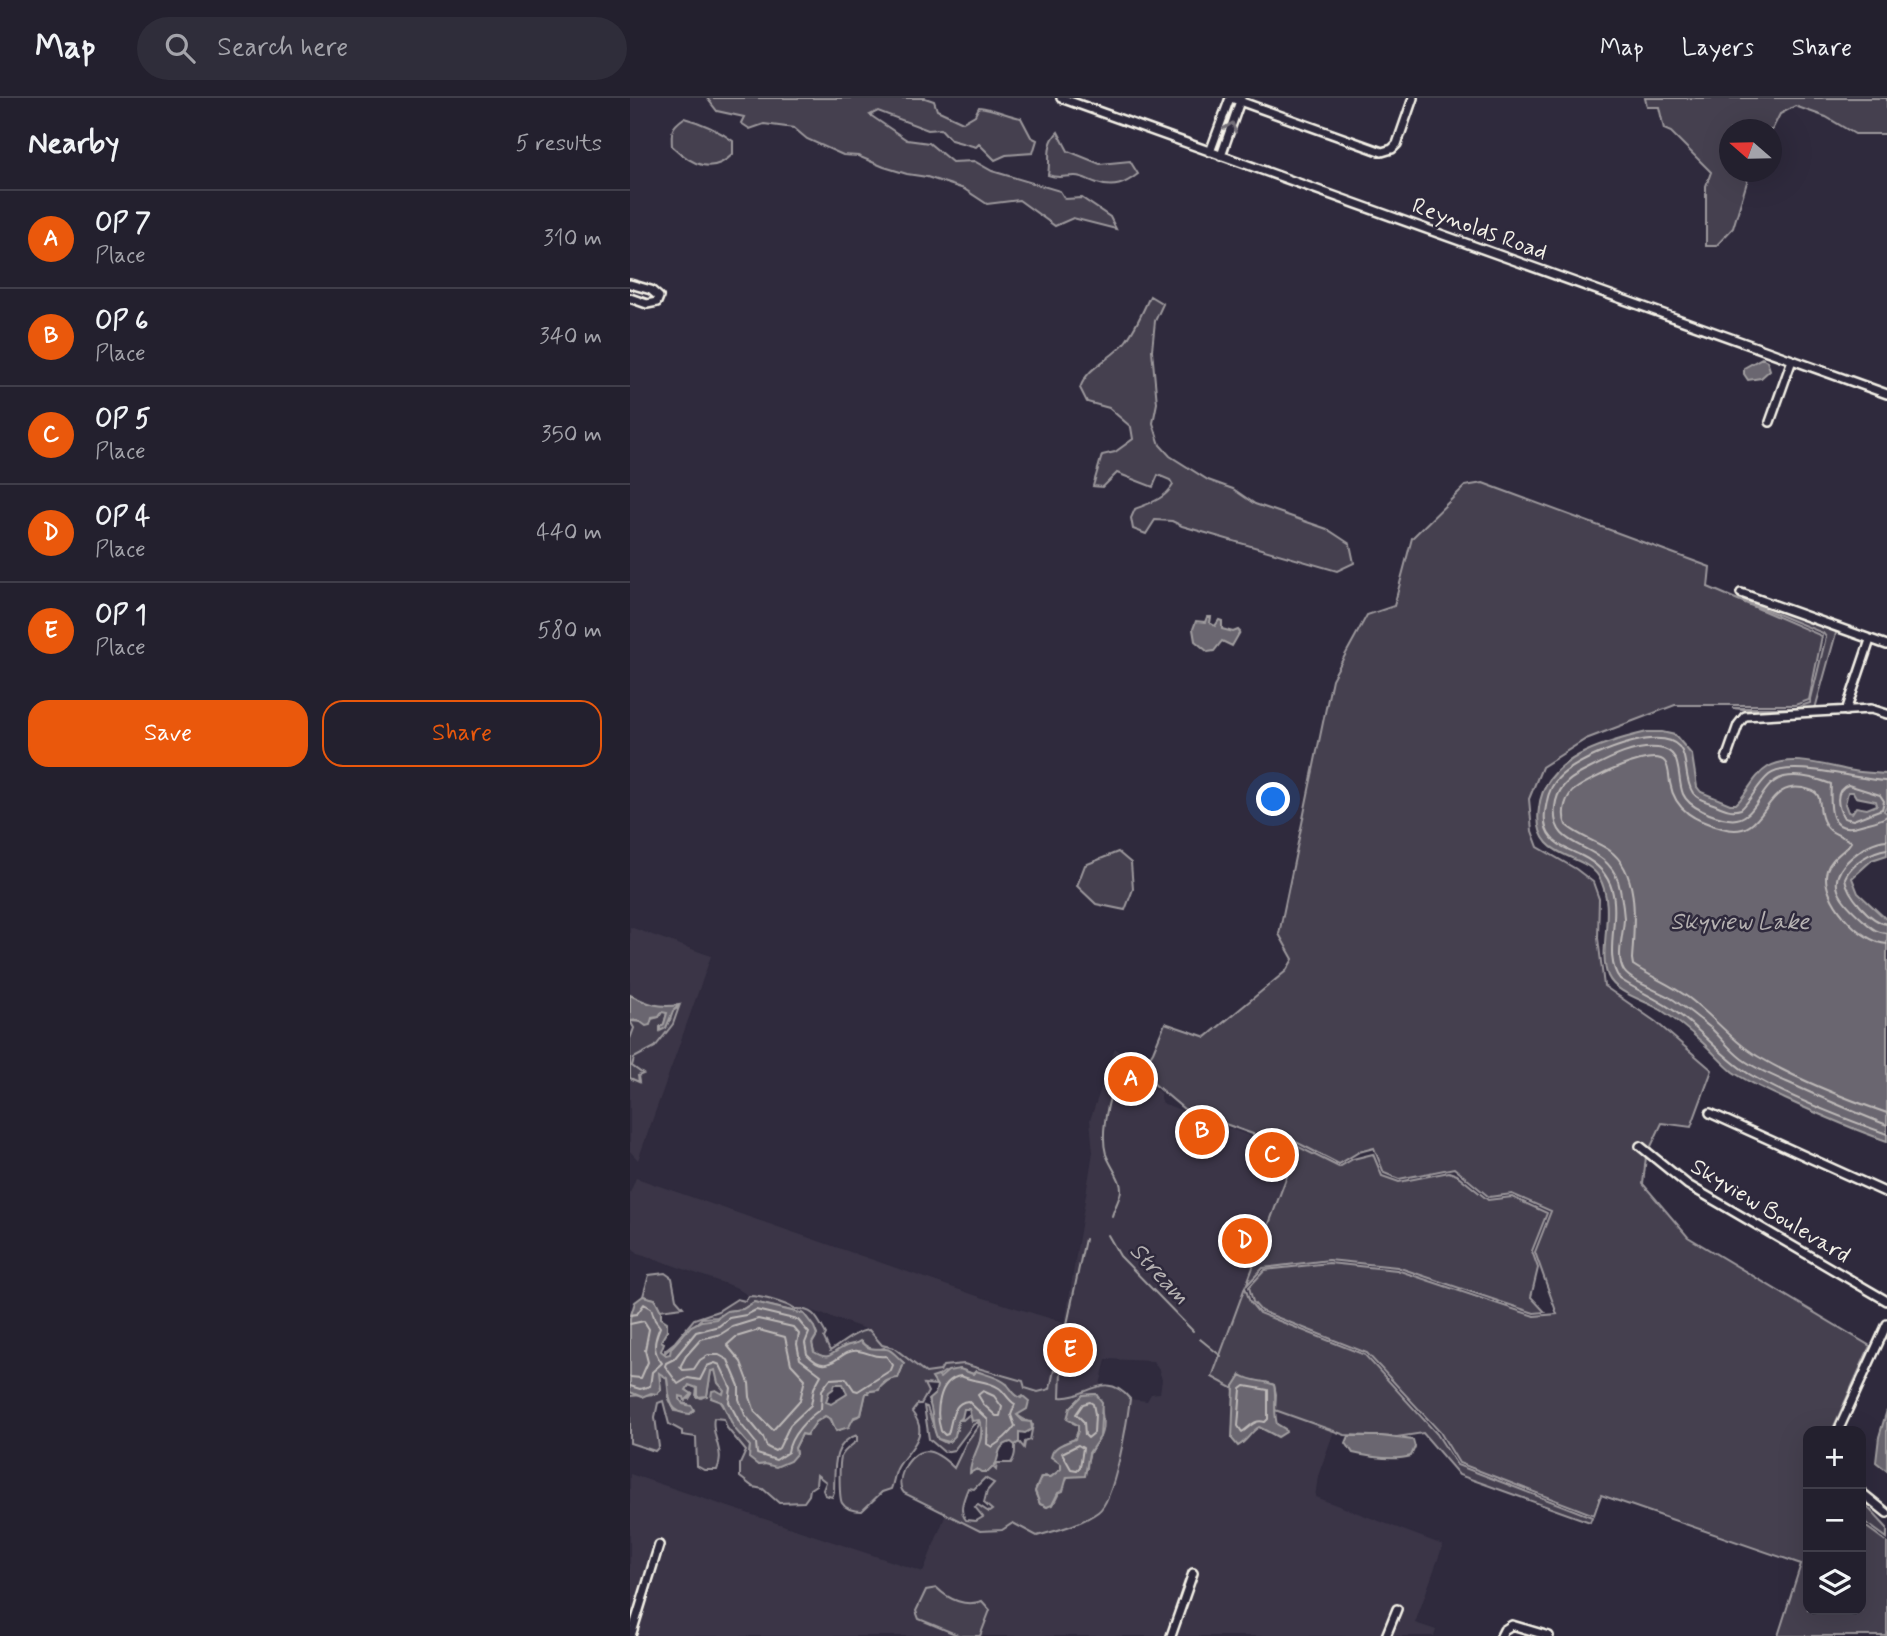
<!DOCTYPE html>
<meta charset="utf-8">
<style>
:root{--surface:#23202e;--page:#2f2d3a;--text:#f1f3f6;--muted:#a3a3aa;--line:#403e4a;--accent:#ea580c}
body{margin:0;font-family:Mynerve,sans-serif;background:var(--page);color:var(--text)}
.controls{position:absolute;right:21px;bottom:21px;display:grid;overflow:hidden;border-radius:14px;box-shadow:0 7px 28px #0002}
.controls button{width:63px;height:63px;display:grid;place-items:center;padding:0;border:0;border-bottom:2px solid var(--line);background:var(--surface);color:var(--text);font:35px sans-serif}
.compass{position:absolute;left:1089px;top:21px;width:63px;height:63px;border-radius:50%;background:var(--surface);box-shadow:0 7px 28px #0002;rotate:290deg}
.you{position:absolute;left:644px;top:702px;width:24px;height:24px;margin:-18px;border:5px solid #fff;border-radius:50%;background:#1a73e8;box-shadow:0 0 0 10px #1a73e833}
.badge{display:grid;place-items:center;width:46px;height:46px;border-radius:50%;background:var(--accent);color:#fff;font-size:23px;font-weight:700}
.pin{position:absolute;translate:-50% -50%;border:4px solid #fff;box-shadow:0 2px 7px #0006}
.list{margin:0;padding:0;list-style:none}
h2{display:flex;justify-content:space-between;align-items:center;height:91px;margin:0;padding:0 28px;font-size:30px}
h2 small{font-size:23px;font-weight:400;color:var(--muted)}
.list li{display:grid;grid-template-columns:46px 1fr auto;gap:21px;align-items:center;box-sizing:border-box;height:98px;padding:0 28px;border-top:2px solid var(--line)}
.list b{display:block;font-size:26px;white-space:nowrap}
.list p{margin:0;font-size:23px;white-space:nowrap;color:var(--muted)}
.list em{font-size:23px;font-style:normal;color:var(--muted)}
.actions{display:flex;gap:14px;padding:21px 28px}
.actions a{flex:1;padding:16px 0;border:2px solid var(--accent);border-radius:21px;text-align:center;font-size:24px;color:var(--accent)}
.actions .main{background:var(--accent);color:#fff}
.icon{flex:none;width:38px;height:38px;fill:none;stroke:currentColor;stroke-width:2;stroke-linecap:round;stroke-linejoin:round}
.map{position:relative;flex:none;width:1257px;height:1538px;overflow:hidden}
header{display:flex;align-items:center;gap:42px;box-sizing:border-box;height:98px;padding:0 35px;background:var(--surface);border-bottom:2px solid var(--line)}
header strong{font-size:33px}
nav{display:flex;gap:38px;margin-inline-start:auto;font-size:24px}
.search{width:490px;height:63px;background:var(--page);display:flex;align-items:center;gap:18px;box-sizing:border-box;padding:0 24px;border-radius:38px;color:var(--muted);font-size:26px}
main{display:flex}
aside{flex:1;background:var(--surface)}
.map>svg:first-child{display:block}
.built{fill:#3b3647}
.green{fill:#454050;stroke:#9c989c;stroke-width:2;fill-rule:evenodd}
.water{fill:#6a6670;stroke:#a19ea0;stroke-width:2;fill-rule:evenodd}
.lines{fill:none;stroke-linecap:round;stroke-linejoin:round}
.shore{stroke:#bdb9b8;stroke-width:2}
.stream{stroke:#a19ea0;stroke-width:2}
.minor-casing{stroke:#f4f1e8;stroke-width:12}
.minor{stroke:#2f2a3d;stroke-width:7}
.oneway{stroke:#747079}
.labels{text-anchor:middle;stroke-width:5;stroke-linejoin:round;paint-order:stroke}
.street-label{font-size:23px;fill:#f4f1e8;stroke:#2f2a3d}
.water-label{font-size:24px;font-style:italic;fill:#b6b2b2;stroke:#2f2a3d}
</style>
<header>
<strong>Map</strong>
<div class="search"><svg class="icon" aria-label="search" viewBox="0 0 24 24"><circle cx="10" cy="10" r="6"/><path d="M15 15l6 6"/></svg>Search here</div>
<nav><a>Map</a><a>Layers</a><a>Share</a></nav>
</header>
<main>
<aside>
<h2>Nearby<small>5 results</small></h2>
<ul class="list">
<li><span class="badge">A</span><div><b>OP 7</b><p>Place</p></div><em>310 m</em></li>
<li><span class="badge">B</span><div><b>OP 6</b><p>Place</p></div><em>340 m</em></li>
<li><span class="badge">C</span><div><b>OP 5</b><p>Place</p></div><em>350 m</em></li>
<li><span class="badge">D</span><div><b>OP 4</b><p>Place</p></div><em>440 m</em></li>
<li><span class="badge">E</span><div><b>OP 1</b><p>Place</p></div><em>580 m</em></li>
</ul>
<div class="actions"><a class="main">Save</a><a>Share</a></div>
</aside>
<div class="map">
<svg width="1257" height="1538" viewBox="0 0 1257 1538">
<rect width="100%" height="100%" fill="#2f2a3d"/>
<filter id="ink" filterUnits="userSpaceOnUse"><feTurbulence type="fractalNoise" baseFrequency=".0143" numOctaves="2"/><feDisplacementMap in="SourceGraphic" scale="14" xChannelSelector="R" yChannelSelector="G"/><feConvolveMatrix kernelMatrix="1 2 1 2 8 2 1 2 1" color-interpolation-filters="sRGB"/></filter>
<g filter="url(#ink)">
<path class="built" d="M0,829L81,858L8,1062L0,1053V980L8,984L6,973L2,968L4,960L11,955L22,952L49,907L31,909L20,907L0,897Z
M485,950L490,955V961L530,995L532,1005L665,1055L582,1279L604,1291L601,1328L608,1348L613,1345L624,1332L629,1329L655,1331L647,1326L645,1312L704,1333L688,1378L685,1399L813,1447L785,1525L806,1532L804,1538H760L772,1510L765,1507L752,1538H545L568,1474L561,1471L537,1538H350L360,1512L344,1506L329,1504L314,1497L289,1521L330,1538H5L33,1445L26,1443L0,1528V1376L293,1474L316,1416L350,1433L372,1432L383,1425L407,1438L470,1413L480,1397L495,1340L500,1301L517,1303L521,1296L530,1295L532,1282L529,1272L523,1263L476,1261L470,1287L438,1300L430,1299V1272H424L420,1291L408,1294L395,1290L374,1276L334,1266L314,1268L310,1273L296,1275L264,1250L252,1247L239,1232L174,1210L164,1211L159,1207L119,1198L105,1189L8,1155L0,1148V1095L6,1080L347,1198L435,1225L463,1054L460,1022Z"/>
<path class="green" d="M77,0H295L304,3L307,12L333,24L345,17L349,9C365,11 376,17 391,20L401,39L407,42L403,55L376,57L365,62L349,46L346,49L321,42L311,31L298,32L248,13L240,17L277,42L299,45L322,64L344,63L362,73L430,93L435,101L452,100L480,119L486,131L443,120L425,128L389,102L357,106L334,91L297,79L277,76L254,69L228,58L213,57L177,41L164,30L134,26L120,31L111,25L114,19L87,13Z
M1015,0H1257V36H1225L1196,19L1165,8L1150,16L1142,32H1100V74H1120L1103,130L1086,148H1076V88L1081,74L1041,34L1034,31L1029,9H1017Z
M54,20C73,25 88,32 103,43V56C82,77 62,67 42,48C41,33 41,29 54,20Z
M428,34L438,53L470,66L500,63L508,76C495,86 484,91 467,85C460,83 453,78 445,78C434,78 429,81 418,77C421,60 415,47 428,34Z
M520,198L533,206L525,223L522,252L527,305L523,325L530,347L540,358L578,382L603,391L625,406L697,431L720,446L724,465L707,473L552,428L542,423L525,422L516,436L503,431L501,420L505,411C520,405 535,401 543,387L540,382L528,377L523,389L487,375L473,389L463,388L472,357L485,354L503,341L501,329L479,310L457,304L450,290C458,267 482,262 496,243C506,230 513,213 520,198Z
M853,385L1080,469L1078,489L1192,538L1179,602L1165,607H1045L956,641L912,669L899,701L902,733L908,749L946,771L963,784L969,801L968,840L974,888L1026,924L1082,972L1061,1029L1032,1025L1016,1059L1013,1086L1058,1139L1240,1248L1202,1333H1178V1512H1231V1425L1257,1444V1538H1148L1171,1466L971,1397L964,1417L829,1365L810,1334L737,1255L631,1213L623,1204L619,1189L635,1172L699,1165L767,1172L904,1218L927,1216L905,1154L921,1113L882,1096L859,1099L824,1070L769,1081L754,1075L744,1050L729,1054L709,1066L662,1042L653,1047L554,1011L510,974L523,954L535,925L576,939L656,873L663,861L649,836L702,581L737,517L764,508L782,440L835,388Z
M1108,500L1208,528L1183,618L1102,610H1165L1180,605L1196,539L1193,535Z
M488,754L501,765L503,791L495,812L466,806L447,788L455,767Z
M49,909L43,926L25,949L4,960L2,968L13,976L8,978L9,984L0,980V941L4,930L0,923L12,924L29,919L32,913L37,915L34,926L30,929L40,922L43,913Z
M631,1043L653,1050L663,1046L709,1069L723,1061L743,1056L752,1078L769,1084L819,1074L827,1077L858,1102L882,1099L917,1115L902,1153L908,1170L901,1199L915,1214L904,1215L767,1169L699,1162L633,1170L616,1188L665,1056Z
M35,1175L42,1180L46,1201L53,1209L30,1212L25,1201L13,1198L19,1177Z
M615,1189L620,1204L629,1215L735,1257L807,1336L827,1367L962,1419L960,1424L829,1377L793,1335L767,1339L715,1337L645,1312L646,1296L644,1287C631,1281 618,1284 604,1288V1291L582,1279Z
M119,1198C130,1198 156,1205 164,1211C184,1210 187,1220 196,1236L194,1240L200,1253C212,1245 226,1233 239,1232L252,1247L264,1250L296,1275L310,1273L313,1268L334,1266L393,1283L395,1290L408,1294L420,1291L424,1272H431L430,1299C455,1302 475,1270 500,1301C497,1324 485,1402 468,1414C450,1427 428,1432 407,1438L383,1425L372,1432L350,1433L274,1395C264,1384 277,1358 291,1354C302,1350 317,1363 324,1370L336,1345L349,1327L348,1324L343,1327L324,1352L314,1354L299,1341L294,1308L297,1309L308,1341L316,1345L327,1332L328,1322H333L341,1315L340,1318L351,1324C353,1340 346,1356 343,1372H359L363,1369L366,1372L367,1365H381C388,1355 383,1351 386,1344L390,1345L394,1350L395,1344L400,1342L403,1327L387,1317L391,1313V1300L382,1297L377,1286L346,1273L343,1276C327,1268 325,1276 314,1274L306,1280V1287L294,1286L298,1294L291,1306H288L282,1314C301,1338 279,1350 268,1369C264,1376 264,1384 261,1391L252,1394L232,1413C225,1413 216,1412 212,1405C209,1400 209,1366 211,1359C214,1352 221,1348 227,1343V1337C201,1345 205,1372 204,1394L202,1399L195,1397L193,1392L196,1384L187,1377L186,1387L180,1391L179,1397L174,1404L149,1405L133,1391L123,1389L110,1379V1366L116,1353L97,1330L94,1321L84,1320C80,1338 96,1353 87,1372H74L67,1368L66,1339L52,1337V1333L39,1326L33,1303L28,1305L25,1319L29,1349L25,1353L0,1345V1298L26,1296L31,1292L29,1275L37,1280L39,1301L45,1313L60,1315L58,1306H53L50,1301V1298L59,1301L62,1296L56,1292L59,1287L67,1290L66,1297L71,1300L77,1297L81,1273L85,1272L94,1292L93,1296H89L90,1303L120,1348L119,1355L128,1367L158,1363L166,1356L165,1350L172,1336L176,1337L186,1324L197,1317L204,1329L231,1317L236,1294L247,1292L262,1279L268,1280L274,1265L254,1250C246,1253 237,1252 232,1244C226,1246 220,1246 215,1248C200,1254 203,1265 184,1254L182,1246L187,1237L174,1216L124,1204L113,1211L97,1213L87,1219L72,1220L35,1255V1252L45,1244L64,1221L88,1213L107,1201L115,1203ZM466,1296C472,1306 476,1330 469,1340C462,1351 457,1356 457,1371L437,1379L425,1403L417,1409L410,1406L405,1394L415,1378L421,1379L431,1371L433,1346L445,1341L448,1333V1327L443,1325L440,1310L453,1297ZM355,1380L364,1385L357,1393L354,1405L362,1412L359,1414L348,1407L345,1409L353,1419L346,1423L336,1422C328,1412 334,1401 338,1390L344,1391Z
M1231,1402L1257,1430V1440L1231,1421Z
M307,1490C319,1502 336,1509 352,1503L360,1512L350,1538H330L289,1521L286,1513L296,1492Z"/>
<path class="water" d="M1132,260L1137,263L1140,272L1131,280L1118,282L1114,276V270Z
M577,519H581L580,525L585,528L589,522L592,523V531L603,534L608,532L610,534L602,548L592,543L584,553L578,554L565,543L563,531L566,523L575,524Z
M1017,634H1032L1045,637L1062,657L1067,689L1071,694L1100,706H1106C1118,695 1123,678 1138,669C1162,655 1199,669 1224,673C1235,675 1246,675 1257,676V707L1254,713L1257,715V757L1242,762L1222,780L1228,795L1257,822V1043C1222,1031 1188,1016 1155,1001C1137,992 1119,985 1103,974C1092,965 1083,954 1073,945C1060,933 1045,921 1031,912C1015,902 986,896 978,878C967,853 987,810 969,779C958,761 930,760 917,745C908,735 907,723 909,710C914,660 975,644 1017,634ZM1218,694H1223L1226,699L1246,703L1247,707L1237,711L1226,709L1222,715L1218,714L1215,706Z
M0,897C18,906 29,910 49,907L43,913L36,930L30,933V929L34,926L37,915L32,914L29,919L22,920L20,927L16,928L8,922L0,923Z
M13,1198L25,1201L31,1213V1220L37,1224V1233L31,1243L34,1245L31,1253L36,1257L40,1256L41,1250L61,1228L71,1223L86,1221L97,1213L113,1211L124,1204L174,1216L184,1229L187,1237L182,1245L184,1254C201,1264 199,1255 214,1249C220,1246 225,1247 230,1243C239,1253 244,1250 256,1251C262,1251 269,1261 274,1265L268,1280C261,1280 251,1284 249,1292L238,1293L239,1295H236L231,1317L224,1319L219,1329L206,1333L201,1321L195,1318L186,1324L177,1337L172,1336L165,1350L166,1356L160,1363L146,1369L135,1366L128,1367L119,1360L120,1348L104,1330L92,1304L81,1300L82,1293L86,1292L93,1296L94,1292L88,1285L85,1272L81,1273L77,1298L67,1299V1290L59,1287L56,1292L62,1296L55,1303L54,1299L50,1298V1301L53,1306L62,1308L64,1312L60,1316C37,1315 40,1299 37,1280L29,1275L31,1292L27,1296L21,1295L12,1299L0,1294V1220L5,1204ZM205,1286H213L217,1296L201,1306L196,1304L199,1294L203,1291Z
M330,1271L343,1276L346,1273C354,1276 367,1279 374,1284C382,1289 381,1296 391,1300L393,1298L399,1303L397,1311L387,1317L393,1323L401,1324L402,1331L395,1335L389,1334V1344L385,1347L381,1344C367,1348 370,1355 366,1365C364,1369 360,1371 358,1374H351L347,1371L340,1375C340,1356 359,1340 349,1322L342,1323L339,1311H334L332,1320L328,1322L325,1338L319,1344L308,1341C300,1328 305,1314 298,1302L305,1296L307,1288L302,1280L308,1278L310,1280L318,1273Z
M611,1277C622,1284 633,1282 644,1287C647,1300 643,1313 647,1326L655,1331L656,1334L648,1339L629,1329C620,1334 617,1344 608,1348L602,1341L604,1288Z
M466,1296L472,1304L470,1339L459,1355L455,1378L437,1379L433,1393L428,1395L422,1407L417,1409L410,1406L405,1393L411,1379H421L431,1371V1366L421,1359C423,1348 435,1345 445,1341L448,1333V1327L437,1321L440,1310L453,1297Z
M1257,1312V1373L1246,1364L1249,1339Z
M719,1338H751L783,1342L785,1349L781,1358C764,1363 740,1359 723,1355L716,1345Z"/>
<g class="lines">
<path class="shore" d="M1257,683C1228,682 1160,661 1139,677C1127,687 1122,701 1111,711C1102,714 1095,711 1086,707C1078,704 1068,702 1063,695C1049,674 1067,637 1020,641C995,643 940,664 925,684C918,693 917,703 915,714C914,723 915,732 921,739C928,749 941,752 952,758C1012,788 965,849 990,881C1009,894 1031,902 1050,917C1074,935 1093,960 1119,976C1160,1000 1212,1020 1257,1036
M1218,687L1250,697L1254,703L1252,711L1223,722L1214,720C1207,709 1204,692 1218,687Z
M1257,718C1248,724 1240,724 1231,727C1197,738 1200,707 1201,686C1188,681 1169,676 1154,679C1128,685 1128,726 1098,721C1084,719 1059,710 1053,696C1046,679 1054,652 1028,650C1002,647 975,663 953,674C937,682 927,691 925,709C920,755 973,741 988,783C991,794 993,808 994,820C994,835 985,859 994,873C1001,884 1032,894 1044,902C1057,911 1070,921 1082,931C1092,941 1101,953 1112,961C1126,971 1143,978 1159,985C1192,1000 1224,1014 1257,1027
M1257,742C1243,743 1233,750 1222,759C1193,784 1210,801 1233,822C1241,829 1246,835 1257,835
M1257,751C1242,753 1221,765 1215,780C1217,796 1240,824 1257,826
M1257,846C1231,845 1189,800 1197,772C1201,759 1215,754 1221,744C1211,736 1199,737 1193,722C1187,708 1194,696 1180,692C1130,676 1141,745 1092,730C1066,723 1045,713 1040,685C1039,679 1039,669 1035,664C1024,649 960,681 947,690C935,697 931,715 936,727C948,738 966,743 979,752C1011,775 1004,828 1002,861L1003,867C1021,879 1042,887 1059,900C1083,918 1103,944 1129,959C1168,982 1214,1000 1257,1015
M126,1212L168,1222L179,1235L175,1245L177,1256C200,1282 208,1250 228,1253C240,1254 242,1260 256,1258L263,1267L261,1272L228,1293L224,1292L216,1280L200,1281L192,1292L191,1311C177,1320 160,1338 158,1354L146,1362L127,1356L126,1345L110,1325L99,1304L101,1290L90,1267L85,1265L77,1268L70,1282L58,1280L48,1286L35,1268L36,1265L44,1261L66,1234L89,1228L99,1220L116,1217Z
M0,1217L7,1216L14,1206L21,1210L25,1222L30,1229C24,1243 22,1253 32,1265L22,1274L20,1288L10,1291L0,1288
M128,1221L163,1229L169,1236L167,1246L170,1261L191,1277L184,1290L181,1307L160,1327L149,1350L145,1353L137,1349L133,1339L115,1317L109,1301V1288L98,1262L89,1257H78L70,1262L64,1271L53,1272L50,1269L56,1258L71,1241L91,1236L102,1229Z
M0,1226L14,1223L19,1231L15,1252L18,1264L11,1280L0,1279
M129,1232L155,1239L161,1266L175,1281L170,1302L143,1332L125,1314L120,1299L119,1285L111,1264L97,1247L106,1239Z
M331,1278C343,1284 357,1282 369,1290C375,1294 378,1302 385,1306L381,1317L385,1328C380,1335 370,1344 362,1349L357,1346L358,1322L338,1303C322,1304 322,1323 318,1336L315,1337L311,1333C305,1315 308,1281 331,1278Z
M615,1288L638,1292V1321L635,1324C623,1321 621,1329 612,1334L608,1328L611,1291Z
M353,1293L364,1298L372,1309L370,1318H366L354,1307L348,1297Z
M460,1304L463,1306L465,1316L464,1335L458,1340L455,1337L454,1324L446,1316L453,1306Z
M448,1347L453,1350L450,1369L447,1372L441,1371L432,1355Z"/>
<path class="stream" d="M482,1118C484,1111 488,1104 490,1097C495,1084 480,1069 476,1056C469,1031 481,993 490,969
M478,1137L490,1158L563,1233
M570,1241L591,1258
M431,1255L455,1141"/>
<defs>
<path id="minor" d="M431,0L1257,296
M601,0L752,54L762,51L767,46L783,0
M580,54L600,0
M591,58L611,0
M0,186L21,192L29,199L27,204L17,206L0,200
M1140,324L1162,262
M1111,495L1257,547
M1216,613L1240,542
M1096,661L1108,627L1115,618L1241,611L1257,616
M1080,1015L1257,1095
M1010,1048L1058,1087L1257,1203
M1208,1333L1257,1226
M1231,1394L1257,1415
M1,1538L29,1447
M541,1538L563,1475
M756,1538L767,1511
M871,1538L874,1532L882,1527L919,1538"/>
</defs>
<use href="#minor" class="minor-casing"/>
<use href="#minor" class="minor"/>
</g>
<defs><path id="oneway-chevron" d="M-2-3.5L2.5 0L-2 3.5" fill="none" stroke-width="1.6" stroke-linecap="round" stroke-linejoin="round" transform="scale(1.75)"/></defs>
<use class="oneway" href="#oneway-chevron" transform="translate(601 29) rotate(-70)"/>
</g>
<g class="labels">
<g class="street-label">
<text transform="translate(850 130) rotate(20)" y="8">Reynolds Road</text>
<text transform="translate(1141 1112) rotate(31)" y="8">Skyview Boulevard</text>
</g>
<g class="water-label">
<text x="1110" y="831">Skyview Lake</text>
<text transform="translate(530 1175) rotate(47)" y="8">Stream</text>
</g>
</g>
</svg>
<div class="controls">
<button>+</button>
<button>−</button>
<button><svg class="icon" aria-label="layers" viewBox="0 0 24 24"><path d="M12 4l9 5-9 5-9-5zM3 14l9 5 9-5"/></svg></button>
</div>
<svg class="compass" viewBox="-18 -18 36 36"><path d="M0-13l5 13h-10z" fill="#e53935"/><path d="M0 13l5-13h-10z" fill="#a3a3aa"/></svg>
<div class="you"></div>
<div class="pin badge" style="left:501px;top:981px">A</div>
<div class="pin badge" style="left:572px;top:1034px">B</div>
<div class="pin badge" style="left:642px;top:1057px">C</div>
<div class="pin badge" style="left:615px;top:1143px">D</div>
<div class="pin badge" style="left:440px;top:1252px">E</div>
</div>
</main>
